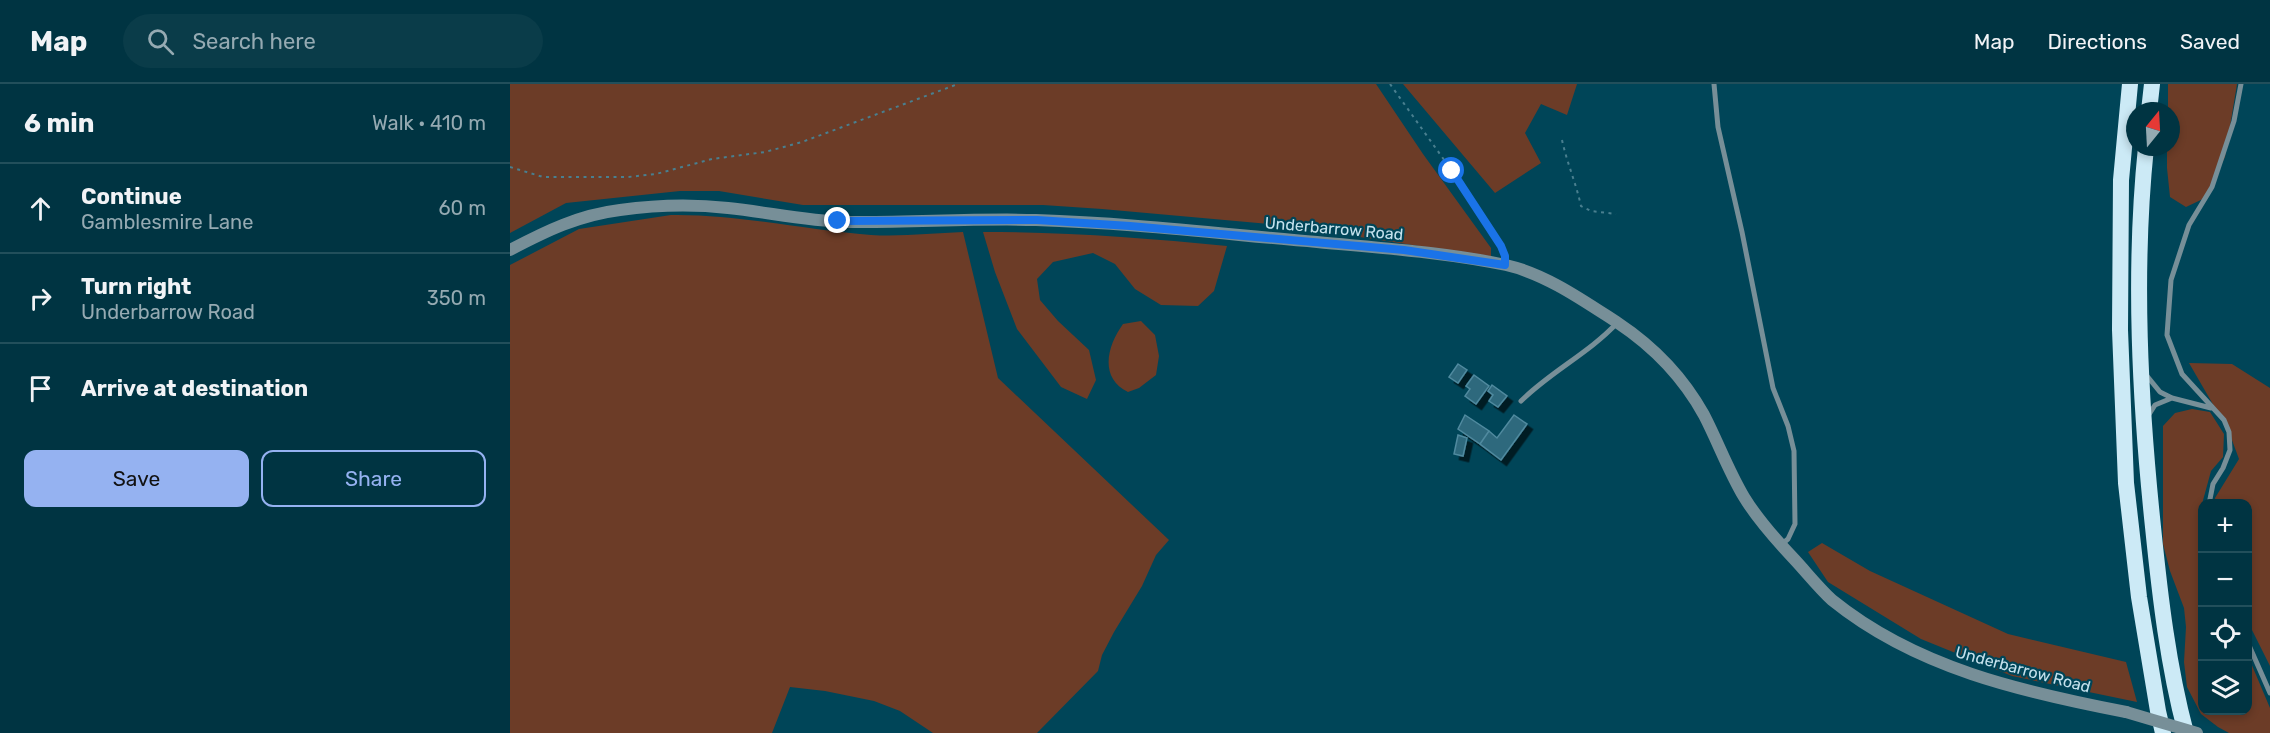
<!DOCTYPE html>
<meta charset="utf-8">
<style>
:root{--surface:#003442;--page:#0a3c49;--text:#f1f3f6;--muted:#95aab2;--line:#224f5b;--accent:#95b2f1}
body{margin:0;font-family:Rubik,sans-serif;background:var(--page);color:var(--text)}
.controls{position:absolute;right:18px;bottom:18px;display:grid;overflow:hidden;border-radius:12px;box-shadow:0 3px 9px #0003}
.controls button{width:54px;height:54px;display:grid;place-items:center;padding:0;border:0;border-bottom:2px solid var(--line);background:var(--surface);color:var(--text);font:30px sans-serif}
.compass{position:absolute;left:1616px;top:18px;width:54px;height:54px;border-radius:50%;background:var(--surface);box-shadow:0 3px 9px #0003;rotate:18deg}
.stop{position:absolute;width:18px;height:18px;margin:-14px;border:4px solid #1a73e8;border-radius:50%;background:#fff}
.stop.end{background:#1a73e8;border-color:#fff;box-shadow:0 2px 6px #0008}
.list{margin:0;padding:0;list-style:none}
h2{display:flex;justify-content:space-between;align-items:center;height:78px;margin:0;padding:0 24px;font-size:26px}
h2 small{font-size:20px;font-weight:400;color:var(--muted)}
.list li{display:grid;grid-template-columns:39px 1fr auto;gap:18px;align-items:center;box-sizing:border-box;height:90px;padding:0 24px;border-top:2px solid var(--line)}
.list b{display:block;font-size:22px;white-space:nowrap}
.list p{margin:0;font-size:20px;white-space:nowrap;color:var(--muted)}
.list em{font-size:20px;font-style:normal;color:var(--muted)}
.actions{display:flex;gap:12px;padding:18px 24px}
.actions a{flex:1;padding:14px 0;border:2px solid var(--accent);border-radius:12px;text-align:center;font-size:21px;color:var(--accent)}
.actions .main{background:var(--accent);color:#111}
.icon{flex:none;width:33px;height:33px;fill:none;stroke:currentColor;stroke-width:2;stroke-linecap:round;stroke-linejoin:round}
.map{position:relative;flex:none;width:1760px;height:649px;overflow:hidden}
header{display:flex;align-items:center;gap:36px;box-sizing:border-box;height:84px;padding:0 30px;background:var(--surface);border-bottom:2px solid var(--line)}
header strong{font-size:28px}
nav{display:flex;gap:33px;margin-inline-start:auto;font-size:21px}
.search{width:420px;height:54px;background:var(--page);display:flex;align-items:center;gap:15px;box-sizing:border-box;padding:0 21px;border-radius:33px;color:var(--muted);font-size:22px}
main{display:flex}
aside{flex:1;background:var(--surface)}
.map>svg:first-child{display:block}
.green{fill:#6c3c27}
.building{fill:#2f697d;stroke:#508a9f;stroke-width:1.5;filter:url(#shadow)}
.lines{fill:none;stroke-linecap:round;stroke-linejoin:round}
.path{stroke:#497f8f;stroke-width:2;stroke-dasharray:3 4.5;stroke-linecap:butt}
.service{stroke:#778f98;stroke-width:5}
.tertiary{stroke:#778f98;stroke-width:12}
.trunk{stroke:#cceaf6;stroke-width:16}
.tertiary-bridge{stroke:#778f98;stroke-width:12}
.route{stroke:#1a73e8;stroke-width:8}
.labels{text-anchor:middle;stroke-width:4.5;stroke-linejoin:round;paint-order:stroke}
.street-label{font-size:16px;fill:#c5e2ed;stroke:#004558}
</style>
<header>
<strong>Map</strong>
<div class="search"><svg class="icon" aria-label="search" viewBox="0 0 24 24"><circle cx="10" cy="10" r="6"/><path d="M15 15l6 6"/></svg>Search here</div>
<nav><a>Map</a><a>Directions</a><a>Saved</a></nav>
</header>
<main>
<aside>
<h2>6 min<small>Walk · 410 m</small></h2>
<ul class="list">
<li><svg class="icon" aria-label="ahead" viewBox="0 0 24 24"><path d="M12 20V5M6 11l6-6 6 6"/></svg><div><b>Continue</b><p>Gamblesmire Lane</p></div><em>60 m</em></li>
<li><svg class="icon" aria-label="right" viewBox="0 0 24 24"><path d="M7 20v-9h11M14 6l5 5-5 5"/></svg><div><b>Turn right</b><p>Underbarrow Road</p></div><em>350 m</em></li>
<li><svg class="icon" aria-label="arrive" viewBox="0 0 24 24"><path d="M6 21V4h12l-3 4 3 4H6"/></svg><div><b>Arrive at destination</b></div></li>
</ul>
<div class="actions"><a class="main">Save</a><a>Share</a></div>
</aside>
<div class="map">
<svg width="1760" height="649" viewBox="0 0 1760 649">
<defs>
<filter id="shadow"><feDropShadow dx="5.5" dy="5.5" stdDeviation="0" flood-color="#0009"/></filter>
</defs>
<rect width="100%" height="100%" fill="#004558"/>
<path class="green" d="M0,0H866L913,70L981,164V173L771,141L592,125L533,121H293L209,107H170L56,119L0,149Z
M893,0H1067L1057,31L1031,20L1015,49L1031,79L985,109Z
M1658,0H1727L1715,73L1695,114L1676,123L1660,113L1657,84V63H1661V27H1658Z
M161,131C228,130 294,146 361,151C391,153 423,149 453,148L488,294L659,456L646,471L632,502L604,548L592,571L588,587L527,649H423L390,627L364,617L315,607L280,603L262,649H0V181L69,145Z
M473,148C555,148 635,154 717,162L704,207L688,222L651,221L625,205L605,180L583,169L543,178L527,195L530,216L548,237L579,266L586,296L577,315L551,303L507,245L485,188Z
M631,237L645,251L649,272L646,291L629,304L618,308C589,294 597,262 613,240Z
M1679,279L1722,280L1760,304V582L1738,538V420L1706,419L1705,414L1729,375L1719,348Z
M1682,325L1700,328L1714,350L1713,373L1701,387L1692,420V626H1738V572L1760,624V649H1719L1708,643L1691,630L1677,603L1674,578L1676,543L1674,524L1660,487L1653,460V342L1665,329Z
M1312,459L1360,487L1498,550L1616,578L1627,618L1502,592L1411,555L1318,498L1298,468Z"/>
<path class="building" d="M948,280L957,286L948,299L939,293Z
M964,291L979,302L966,320L955,312L960,305L956,302Z
M982,301L997,312L988,323L979,317L983,311L978,307Z
M955,331L979,347L970,360L948,345Z
M1004,331L1017,340L991,376L970,360L979,347L987,354Z
M948,351L957,354L953,372L944,370Z"/>
<g class="lines">
<path class="path" d="M880,0L942,87L994,169
M1052,56C1057,79 1066,99 1071,122L1081,127L1106,130
M0,83L33,93H118L146,90L202,75L255,68L292,58L448,0"/>
<path class="service" d="M1204,0L1208,43L1232,148L1263,304L1278,342L1284,367L1285,440L1278,455L1272,460
M1637,292L1650,308L1662,314L1701,324
M1011,317C1040,288 1079,269 1107,239
M1638,332L1645,321L1662,314
M1699,420L1703,400L1713,384L1720,366L1719,348L1714,336L1672,290L1657,251L1661,196L1679,141L1702,103L1724,37L1731,0
M1738,559L1760,609"/>
<path class="tertiary" d="M0,166C36,147 69,131 110,126C146,121 182,120 218,124C257,128 296,137 336,138C399,139 463,134 526,136C620,139 713,150 807,158C869,164 934,168 996,181C1036,190 1074,217 1108,239C1144,263 1173,293 1194,331C1208,358 1218,386 1234,413C1248,436 1267,457 1285,476C1297,489 1309,504 1322,516C1406,584 1512,608 1616,628"/>
<path class="trunk" d="M1620,0L1611,96L1610,246L1616,399L1629,513L1648,627L1653,649
M1639,27L1642,0
M1636,63C1623,189 1630,318 1643,443C1650,512 1658,582 1676,649"/>
<path class="tertiary-bridge" d="M1616,628L1687,649"/>
</g>
<g class="lines">
<path class="route" d="M328,137L527,136L620,142L894,166L995,181V172L991,162L942,87"/>
</g>
<g class="labels">
<g class="street-label">
<text transform="translate(824 144) rotate(5)" y="6">Underbarrow Road</text>
<text transform="translate(1513 585) rotate(15)" y="6">Underbarrow Road</text>
</g>
</g>
</svg>
<div class="controls">
<button>+</button>
<button>−</button>
<button><svg class="icon" aria-label="locate" viewBox="0 0 24 24"><circle cx="12" cy="12" r="6"/><path d="M12 2v4M12 18v4M2 12h4M18 12h4"/></svg></button>
<button><svg class="icon" aria-label="layers" viewBox="0 0 24 24"><path d="M12 4l9 5-9 5-9-5zM3 14l9 5 9-5"/></svg></button>
</div>
<svg class="compass" viewBox="-18 -18 36 36"><path d="M0-13l5 13h-10z" fill="#e53935"/><path d="M0 13l5-13h-10z" fill="#95aab2"/></svg>
<div class="stop" style="left:942px;top:87px"></div>
<div class="stop end" style="left:328px;top:137px"></div>
</div>
</main>
